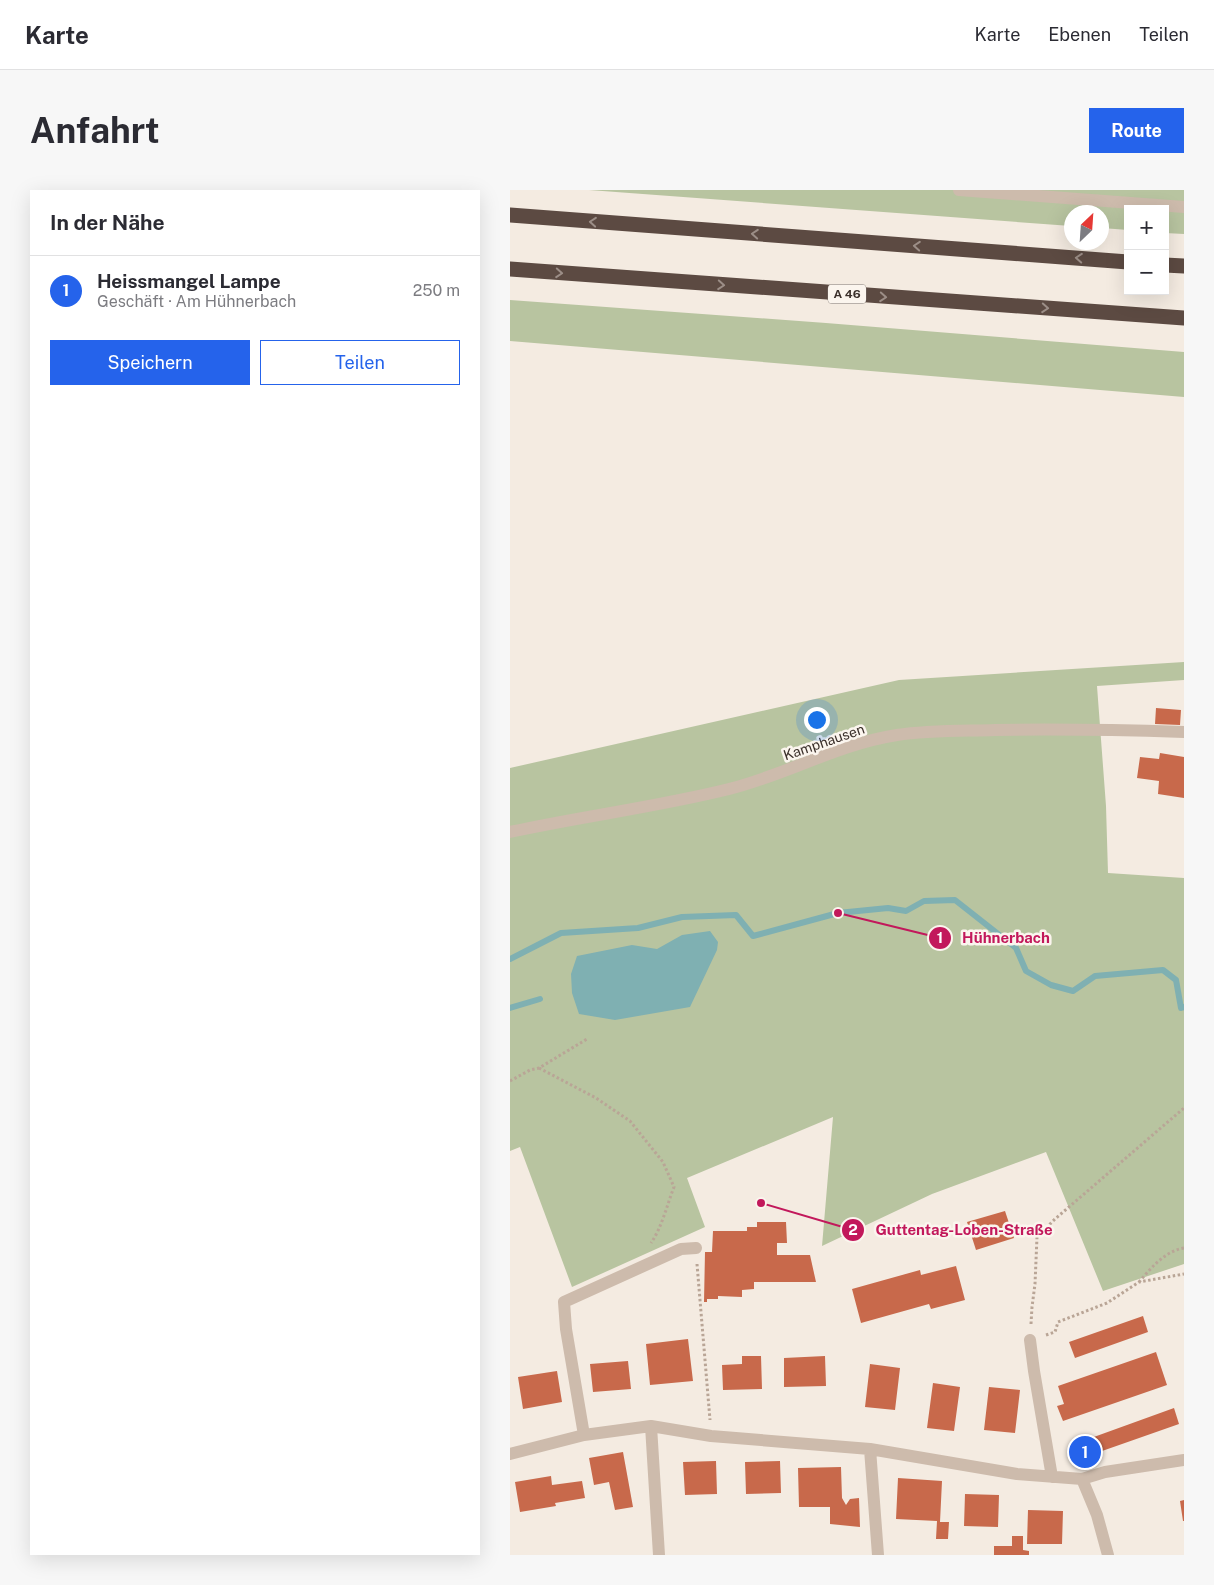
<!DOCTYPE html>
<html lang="de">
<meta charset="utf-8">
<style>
:root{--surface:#fff;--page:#f7f7f7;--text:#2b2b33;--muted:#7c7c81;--line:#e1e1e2;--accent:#2563eb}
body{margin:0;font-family:"Public Sans",sans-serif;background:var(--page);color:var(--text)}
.controls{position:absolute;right:15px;top:15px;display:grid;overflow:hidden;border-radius:0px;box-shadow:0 5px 20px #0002}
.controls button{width:45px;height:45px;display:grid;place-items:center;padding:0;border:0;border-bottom:1px solid var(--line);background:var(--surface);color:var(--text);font:25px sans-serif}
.compass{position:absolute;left:554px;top:15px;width:45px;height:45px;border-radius:50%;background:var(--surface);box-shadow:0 5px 20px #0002;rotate:25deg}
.you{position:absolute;left:306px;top:529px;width:18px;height:18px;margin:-12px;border:4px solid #fff;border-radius:50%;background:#1a73e8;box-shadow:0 0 0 8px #1a73e833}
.badge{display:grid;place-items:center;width:32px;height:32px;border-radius:50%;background:var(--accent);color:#fff;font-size:16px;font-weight:700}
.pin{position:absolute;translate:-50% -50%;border:2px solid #fff;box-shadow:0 1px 5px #0006}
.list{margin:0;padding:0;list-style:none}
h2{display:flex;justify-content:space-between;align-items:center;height:65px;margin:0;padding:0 20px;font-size:21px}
h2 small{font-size:16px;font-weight:400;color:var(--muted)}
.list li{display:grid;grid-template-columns:32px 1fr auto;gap:15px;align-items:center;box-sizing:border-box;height:70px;padding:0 20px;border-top:1px solid var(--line)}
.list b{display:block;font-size:19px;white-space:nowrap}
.list p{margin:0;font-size:16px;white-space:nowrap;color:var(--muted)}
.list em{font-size:16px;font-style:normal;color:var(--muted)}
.actions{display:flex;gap:10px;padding:15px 20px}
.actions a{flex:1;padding:11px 0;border:1px solid var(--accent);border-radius:0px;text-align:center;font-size:18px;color:var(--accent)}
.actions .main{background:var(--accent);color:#fff}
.map{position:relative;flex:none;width:674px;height:1365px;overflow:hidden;border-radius:0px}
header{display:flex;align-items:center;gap:30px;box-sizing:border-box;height:70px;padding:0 25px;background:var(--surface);border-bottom:1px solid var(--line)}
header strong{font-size:24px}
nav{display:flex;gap:28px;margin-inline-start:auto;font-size:18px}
.intro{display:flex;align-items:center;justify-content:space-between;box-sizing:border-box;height:120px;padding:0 30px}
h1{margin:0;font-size:35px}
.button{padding:12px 22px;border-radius:0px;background:var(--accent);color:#fff;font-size:18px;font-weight:700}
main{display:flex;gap:30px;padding:0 30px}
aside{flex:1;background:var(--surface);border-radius:0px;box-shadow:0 5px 20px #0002}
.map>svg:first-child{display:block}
.green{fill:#b8c4a0}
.water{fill:#7fb0b2}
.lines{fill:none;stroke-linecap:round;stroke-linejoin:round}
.stream{stroke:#7fb0b2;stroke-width:6}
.building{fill:#c8694b}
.path{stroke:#b9a596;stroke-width:3;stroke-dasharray:2.5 2.5;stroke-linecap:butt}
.minor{stroke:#cdbbac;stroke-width:12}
.highway{stroke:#5c4a42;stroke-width:15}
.oneway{stroke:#9c8e87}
.labels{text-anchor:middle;stroke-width:5;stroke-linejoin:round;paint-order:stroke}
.shield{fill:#fbf5ee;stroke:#756b66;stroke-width:1}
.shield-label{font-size:12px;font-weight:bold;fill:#3b302b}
.street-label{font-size:14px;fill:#3b302b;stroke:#fbf5ee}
.leader{fill:none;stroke:#c2185b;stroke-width:2}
.callout-dot{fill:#c2185b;stroke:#fbf5ee;stroke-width:2}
.mark-label{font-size:15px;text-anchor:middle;font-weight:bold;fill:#fff}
.callout-label{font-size:15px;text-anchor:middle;font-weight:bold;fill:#c2185b;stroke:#fbf5ee;stroke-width:5;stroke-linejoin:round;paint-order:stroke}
</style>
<header>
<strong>Karte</strong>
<nav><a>Karte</a><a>Ebenen</a><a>Teilen</a></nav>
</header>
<div class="intro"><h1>Anfahrt</h1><a class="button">Route</a></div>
<main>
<aside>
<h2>In der Nähe<small></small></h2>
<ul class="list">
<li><span class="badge">1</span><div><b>Heissmangel Lampe</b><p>Geschäft · Am Hühnerbach</p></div><em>250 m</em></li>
</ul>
<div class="actions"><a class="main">Speichern</a><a>Teilen</a></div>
</aside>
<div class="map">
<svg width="674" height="1365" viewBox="0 0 674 1365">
<rect width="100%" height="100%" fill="#f4ebe1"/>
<path class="green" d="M79,0H674V44L655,43V19H618V40L592,38V22H562L561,36Z
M0,110L316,133L674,162V207L0,151Z
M674,472V490L587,496L596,616L598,683L674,688V1074L593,1101L536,962L422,1004L312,1056L323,927L177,988L195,1037L62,1097L10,957L0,961V578L389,490Z"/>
<path class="water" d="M200,741L208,752L207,760L180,817L105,830L69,824L62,803L61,784L67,766L122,755L147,759L172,745Z"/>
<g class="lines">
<path class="stream" d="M0,769L51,743L128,738L172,727L226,725L243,746L328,723L378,718L396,721L414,711L445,710L506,758L516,781L541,795L563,801L585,786L653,780L666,790L671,818L674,817
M0,818L30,809"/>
</g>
<path class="building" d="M646,518L671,520L670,535L645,534Z
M650,563L674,567V608L648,604L649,591L627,588L630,567L649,569Z
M495,1021L504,1048L466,1060L457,1032Z
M247,1032H276L277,1053H267V1065H300L306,1092H244V1099L232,1100V1107L208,1106V1109H197V1112H194L195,1062H202L203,1041H237V1037H247Z
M446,1076L455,1110L421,1119L419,1114L351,1133L342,1099L410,1080L411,1085Z
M633,1126L638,1142L565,1168L559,1152Z
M178,1149L183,1191L140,1195L136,1154Z
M646,1162L657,1195L553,1231L547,1216L554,1214L548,1196Z
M232,1166H251L252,1199L213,1200L212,1175L232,1174Z
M315,1166L316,1196L274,1197V1168Z
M118,1171L121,1199L83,1202L80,1174Z
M360,1174L390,1178L385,1220L355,1217Z
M47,1181L52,1212L13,1219L8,1187Z
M423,1193L450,1197L444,1241L417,1238Z
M479,1197L510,1200L505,1243L474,1240Z
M664,1218L669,1234L575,1267L570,1252Z
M113,1262L123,1317L105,1320L99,1292L84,1295L79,1268Z
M206,1271L207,1304L175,1305L173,1272Z
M270,1271L271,1303L236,1304L235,1272Z
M331,1277L332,1308L336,1315L340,1309L349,1308L350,1337L320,1334V1317H289L288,1278Z
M41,1286L42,1295L72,1291L75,1308L45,1313L46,1316L10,1322L5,1292Z
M388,1288L432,1291L430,1332H439L438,1349H426L427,1331L386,1329Z
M455,1304L489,1305L488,1337L454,1336Z
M674,1310V1331H673L670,1311Z
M518,1320L553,1321L552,1354H517Z
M502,1346H513V1360L519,1361V1365H484V1356H502Z"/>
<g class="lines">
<path class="path" d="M29,878L86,908L120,931L153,972L164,997C157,1015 152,1037 141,1053
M0,891L20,880L29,878L77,849
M187,1074L200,1230
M629,1092C641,1078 655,1061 674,1058
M521,1134L522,1117L525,1094L527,1047L545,1029L674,918
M536,1145L545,1142L548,1132L597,1113L629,1092L674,1084"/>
<path class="minor" d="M449,0L674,17
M0,642C73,626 147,617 219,599C276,585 328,554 387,545C419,540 453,541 485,540C548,539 611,540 674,542
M520,1150L524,1181L542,1287
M141,1236L149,1365
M74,1245L56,1139L54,1112L171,1059L186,1058
M360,1259L368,1365
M0,1264L74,1245L141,1236L201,1246L360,1259L507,1284L572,1289L595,1282L674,1270
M572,1289L587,1325L598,1365"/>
<path class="highway" d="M0,25L618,72
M655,75L674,76
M0,79L674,128"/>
</g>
<defs><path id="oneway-chevron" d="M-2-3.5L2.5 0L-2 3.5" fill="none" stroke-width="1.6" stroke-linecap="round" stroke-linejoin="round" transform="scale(1.25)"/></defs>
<g class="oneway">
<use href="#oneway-chevron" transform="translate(83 32) rotate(-175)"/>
<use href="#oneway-chevron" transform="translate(245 44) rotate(-176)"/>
<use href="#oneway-chevron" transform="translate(407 56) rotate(-176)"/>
<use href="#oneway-chevron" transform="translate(569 68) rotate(-176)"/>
<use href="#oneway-chevron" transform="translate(49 83) rotate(4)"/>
<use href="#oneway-chevron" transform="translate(211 95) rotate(4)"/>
<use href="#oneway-chevron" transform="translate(373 107) rotate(4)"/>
<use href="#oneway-chevron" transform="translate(535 118) rotate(4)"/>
</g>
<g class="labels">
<rect class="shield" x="318" y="94.5" width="38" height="19" rx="4"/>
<g class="shield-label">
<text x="337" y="108">A 46</text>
</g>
<g class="street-label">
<text transform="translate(314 552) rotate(-19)" y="5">Kamphausen</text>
</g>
</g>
<path class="leader" d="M328 723L430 748M251 1013L343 1040"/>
<g class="callout-dot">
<circle cx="328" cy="723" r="5"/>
<circle cx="251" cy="1013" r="5"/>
<circle cx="430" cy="748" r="12"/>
<circle cx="343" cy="1040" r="12"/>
</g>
<g class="mark-label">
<text x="430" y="753">1</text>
<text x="343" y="1045">2</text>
</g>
<g class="callout-label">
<text x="496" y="753">Hühnerbach</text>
<text x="454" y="1045">Guttentag-Loben-Straße</text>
</g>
</svg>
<div class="controls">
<button>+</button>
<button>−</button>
</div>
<svg class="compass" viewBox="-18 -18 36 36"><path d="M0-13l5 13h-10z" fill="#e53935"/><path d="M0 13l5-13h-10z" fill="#7c7c81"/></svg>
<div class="you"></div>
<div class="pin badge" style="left:575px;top:1262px">1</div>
</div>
</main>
